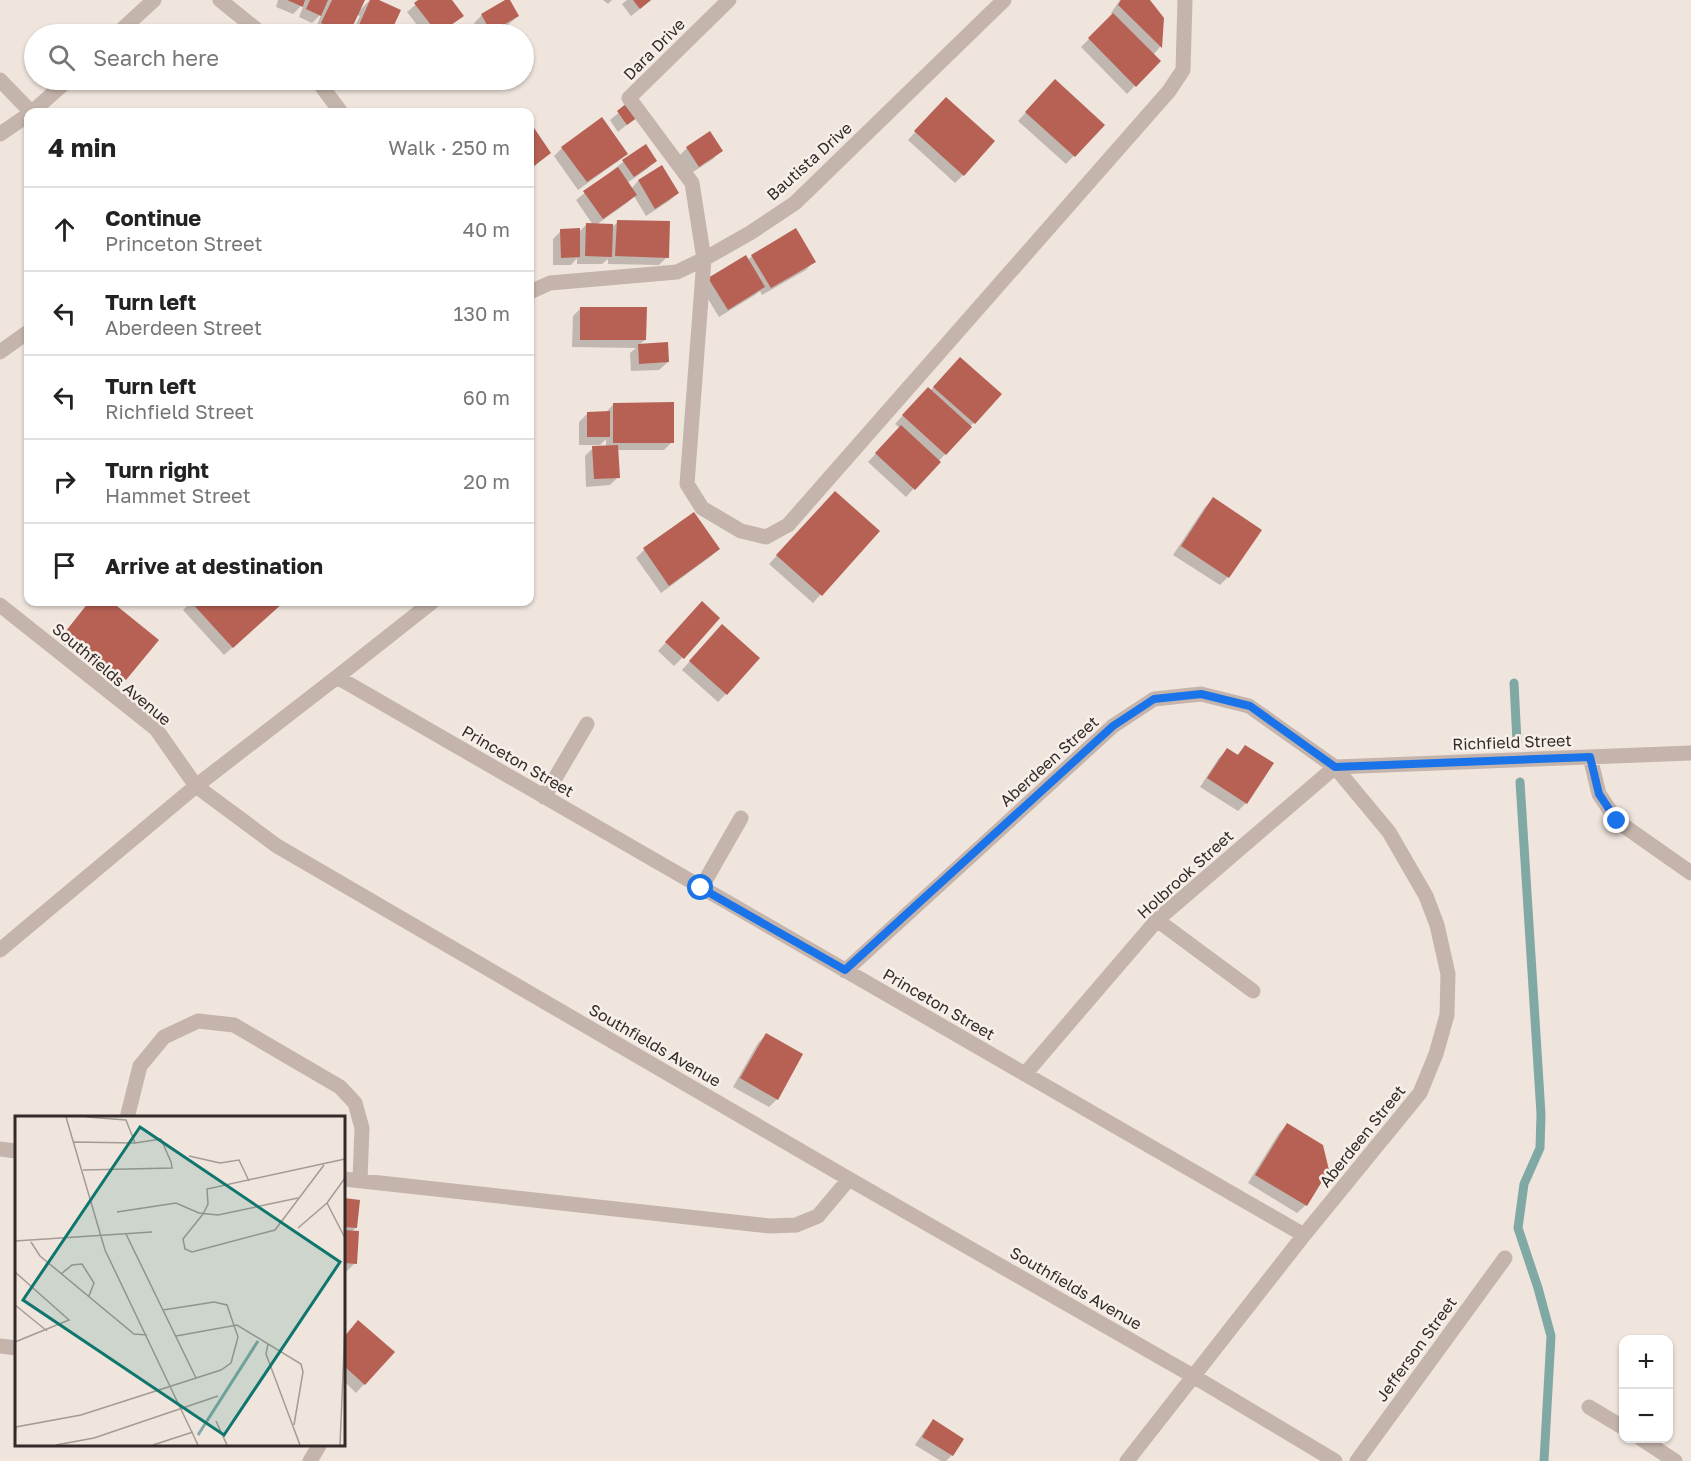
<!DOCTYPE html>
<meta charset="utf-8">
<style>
:root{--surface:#fff;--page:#f2f2f2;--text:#222;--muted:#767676;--line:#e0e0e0}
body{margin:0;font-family:"Golos Text",sans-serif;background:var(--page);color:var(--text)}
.controls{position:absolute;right:18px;bottom:18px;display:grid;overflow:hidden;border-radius:12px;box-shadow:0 2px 4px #0004}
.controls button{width:54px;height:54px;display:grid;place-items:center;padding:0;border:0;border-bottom:2px solid var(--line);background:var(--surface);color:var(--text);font:30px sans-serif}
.stop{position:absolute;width:18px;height:18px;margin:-14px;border:4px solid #1a73e8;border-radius:50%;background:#fff}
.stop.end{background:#1a73e8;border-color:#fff;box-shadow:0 2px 6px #0008}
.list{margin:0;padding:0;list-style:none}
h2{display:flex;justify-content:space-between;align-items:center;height:78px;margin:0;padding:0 24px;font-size:26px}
h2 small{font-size:20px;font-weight:400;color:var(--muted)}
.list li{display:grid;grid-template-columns:39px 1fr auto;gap:18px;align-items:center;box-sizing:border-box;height:84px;padding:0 24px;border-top:2px solid var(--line)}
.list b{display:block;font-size:22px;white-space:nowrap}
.list p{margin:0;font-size:20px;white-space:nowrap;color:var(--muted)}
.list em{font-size:20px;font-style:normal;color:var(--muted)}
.icon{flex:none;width:33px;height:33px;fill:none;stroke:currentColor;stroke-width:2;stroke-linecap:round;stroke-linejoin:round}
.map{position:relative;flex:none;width:1691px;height:1461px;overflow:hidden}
.search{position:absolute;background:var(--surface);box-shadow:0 2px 4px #0004;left:24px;top:24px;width:510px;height:66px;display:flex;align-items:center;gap:15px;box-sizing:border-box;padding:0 21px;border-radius:33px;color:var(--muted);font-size:22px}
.panel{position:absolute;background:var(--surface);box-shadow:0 2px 4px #0004;left:24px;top:108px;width:510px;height:498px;border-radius:12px}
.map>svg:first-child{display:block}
.shadow{fill:#0003}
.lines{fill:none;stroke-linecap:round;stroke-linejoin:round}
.stream{stroke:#80a8a5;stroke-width:9}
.building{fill:#b66154}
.minor{stroke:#c5b4ab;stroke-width:15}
.route{stroke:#1a73e8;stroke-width:8}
.labels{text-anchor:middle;stroke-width:5;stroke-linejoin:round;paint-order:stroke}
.street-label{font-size:16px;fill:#342b29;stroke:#f7efe9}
.inset-river{fill:none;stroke:#80a8a5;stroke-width:3}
.inset-road{fill:none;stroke:#a49b95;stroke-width:1.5}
.view{fill:#0f766e;fill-opacity:0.15;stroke:#0f766e;stroke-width:3}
.inset-edge{fill:none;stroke:#342b29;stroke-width:3}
</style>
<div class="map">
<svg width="1691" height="1461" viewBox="0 0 1691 1461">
<rect width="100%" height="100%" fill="#efe5dd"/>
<path class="shadow" d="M278,0H364L359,11L370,0H375L399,11L388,34H351L360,16L357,15L348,34H320L314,32L322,13L312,23L299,17L305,2L293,14L276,7Z
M421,0H450L462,16L440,34H424L407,12Z
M508,0L518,16L509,24L491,34H480L474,23L482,15Z
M603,0H612L608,4Z
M627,0H651L631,16L622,4Z
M1120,0H1148L1163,19L1160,47L1153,55L1159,61L1127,94L1081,47L1113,15L1111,13Z
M1047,89L1103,125L1066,164L1018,121Z
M627,106L636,117L618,132L610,120Z
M938,107L963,175L955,183L908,140Z
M530,125L549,153L530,170Z
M710,133L721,151L713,159L690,174L678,157L687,148Z
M562,148L626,153L618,161L578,190L554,156Z
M655,161L647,169L627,183L631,189L638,181L662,167L678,193L669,201L646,216L634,196L627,203L596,225L611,228L618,222L667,257L659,265L608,264V259L602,264H577V258L571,265H553V239L561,231L578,233L586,225H593L576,200L623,162Z
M752,256L814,261L806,270L762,295L760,291L755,295L719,317L701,287L745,257L748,260Z
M581,308L645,340L639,345L668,362L659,370L631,371L630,353L636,348L572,347L573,316Z
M952,367L1000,394L906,497L868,462L900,428L895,424L920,397L930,391Z
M614,404L672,442L664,450H617L618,477L610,485L586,487L585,456L593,448L606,447V439L600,445H579V422L588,413H605Z
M1213,499L1228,577L1220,585L1173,555L1205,507Z
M827,501L878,531L813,603L769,564Z
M694,514L719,549L710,557L661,593L636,558L644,550Z
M89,602H110L157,640L117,687L59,640Z
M191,602H284L224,655L183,610Z
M694,611L683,657L674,666L658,651Z
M714,634L726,694L718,702L682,670Z
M1245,747L1246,803L1238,811L1200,787L1219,758L1227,750L1236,756Z
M766,1035L777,1099L769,1107L733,1087L758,1043Z
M1287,1125L1327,1170L1306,1205L1297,1213L1248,1183L1279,1133Z
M344,1200L359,1201L356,1227L352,1232L355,1263L347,1271H344Z
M350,1330L393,1352L356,1393L344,1381V1338Z
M933,1421L952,1455L946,1461H941L915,1445L925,1430Z"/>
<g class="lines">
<path class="stream" d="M1514,683L1517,742
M1520,782L1541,1114L1540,1148L1524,1184L1518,1228L1538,1288L1551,1336L1544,1461"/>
</g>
<path class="building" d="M287,0H305L303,7Z
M310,0H328L321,16L306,9Z
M332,0H365L349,34H345L321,23Z
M370,0H379L401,10L390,34H355Z
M418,0H452L464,16L438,34L414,3Z
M505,0H510L519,16L491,32L481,14Z
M633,0H651L640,9Z
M1121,0H1150L1164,18L1162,48L1118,5Z
M1113,13L1161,61L1136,87L1088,38Z
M1055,79L1105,125L1075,157L1025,112Z
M946,97L995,141L964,176L914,131Z
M627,103L638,117L627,125L617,111Z
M602,117L628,154L587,182L561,147Z
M530,122L551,153L530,169Z
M710,131L723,151L699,167L686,147Z
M646,144L657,161L634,177L622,160Z
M662,165L679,193L655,209L638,180Z
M618,167L637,195L603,219L583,191Z
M617,220L670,221L669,258L615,256Z
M586,223L613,224L612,257L585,256Z
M580,228V257L561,258L560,229Z
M796,228L816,262L771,288L751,255Z
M746,255L765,287L728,310L708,278Z
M580,307H647L646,340H580Z
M668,342L669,362L639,364L638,344Z
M960,357L1002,394L975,424L933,387Z
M928,387L972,427L946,455L902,415Z
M674,402V443H613V403Z
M610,411V437H587V412Z
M901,425L941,462L915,490L875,453Z
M618,445L620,478L594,479L592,446Z
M835,491L880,531L822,596L776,555Z
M1213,497L1262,530L1229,578L1181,546Z
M694,512L720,549L669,586L643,548Z
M702,601L720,618L684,659L665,642Z
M89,602H112L159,640L126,680L66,631Z
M191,602H284L233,648Z
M722,624L760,658L727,695L689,661Z
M1245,745L1274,763L1247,804L1207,778L1227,748L1238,755Z
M766,1033L803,1054L778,1100L740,1078Z
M1287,1123L1323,1145L1329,1170L1307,1206L1255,1175Z
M344,1198L360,1200L357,1228L344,1227Z
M344,1230L359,1231L357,1264L344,1263Z
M358,1320L395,1352L365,1385L344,1366V1337Z
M933,1419L964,1439L953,1456L922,1437Z"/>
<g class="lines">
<path class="minor" d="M220,0L262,34
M729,0L629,98L692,183L704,259L687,484L702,508L741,531L766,537L788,525L1169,91L1183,70L1185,0
M117,34L154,0
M0,80L31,112
M317,80L340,111L339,112
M32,112L68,80
M0,134L28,115
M530,292L550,283L677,272L704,259L750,233L795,203L1004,0
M0,352L28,332
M0,605L156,729L196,786L277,846L849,1179L1193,1376L1335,1461
M337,677L1304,1235
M1590,757L1599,794L1617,821L1691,873
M544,797L587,724
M701,888L741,818
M1157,920L1253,991
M0,950L196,786L337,677L432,602
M845,971L1113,726L1154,699L1201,694L1249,706L1335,767L1389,832L1426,896L1437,925L1448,974L1447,1015L1436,1054L1420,1093L1304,1235L1127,1461
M1025,1074L1157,920L1335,767L1691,753
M127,1118L140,1066L164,1037L198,1021L234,1025L340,1087L355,1103L362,1128L360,1180
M0,1149L16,1151
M344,1179L770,1226L796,1225L818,1216L849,1179
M0,1346L16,1348
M1589,1407L1624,1428
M1640,1438L1675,1461
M310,1461L320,1444
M1357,1461L1505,1258"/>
</g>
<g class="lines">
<path class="route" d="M701,888L845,970L1113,726L1154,699L1201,694L1250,706L1335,767L1590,757L1599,794L1617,821"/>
</g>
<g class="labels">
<g class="street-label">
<text transform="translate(654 49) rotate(-45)" y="6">Dara Drive</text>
<text transform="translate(809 161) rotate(-42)" y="6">Bautista Drive</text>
<text transform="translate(112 674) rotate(40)" y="6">Southfields Avenue</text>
<text transform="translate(1512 742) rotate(-2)" y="6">Richfield Street</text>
<text transform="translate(518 761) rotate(30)" y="6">Princeton Street</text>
<text transform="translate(1049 761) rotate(-42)" y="6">Aberdeen Street</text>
<text transform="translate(1185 874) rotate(-42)" y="6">Holbrook Street</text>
<text transform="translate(939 1004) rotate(30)" y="6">Princeton Street</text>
<text transform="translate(655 1045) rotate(30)" y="6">Southfields Avenue</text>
<text transform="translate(1362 1136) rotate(-51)" y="6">Aberdeen Street</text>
<text transform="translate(1076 1288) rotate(30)" y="6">Southfields Avenue</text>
<text transform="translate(1416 1349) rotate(-54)" y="6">Jefferson Street</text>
</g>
</g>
<g transform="translate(15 1116)">
<rect width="330" height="330" fill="#efe5dd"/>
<path class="inset-river" d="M183,319L243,225"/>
<path class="inset-road" d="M51,1L90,134L183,329M72,1L111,4L120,27M59,26L120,27L146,23L156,46L157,52L68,54M174,40L205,47L224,44L234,65M309,49L260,114L177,136L170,133L168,123L188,98L193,88L192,73L330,43M312,87L330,122M102,96L161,87L184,97L203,99L283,82M283,112L312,87L330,62M111,118L181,262M0,125L137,116M16,126L25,140L119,218L132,219M0,156L54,204L0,226M46,158L57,149L67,148L79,167L74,180M0,189L32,215M161,220L222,209L286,248L288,256L279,309M253,228L251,238L285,329M201,305L212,329M0,320L1,311L66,299L206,254L216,247L223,221L212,189L199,186L148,194M41,329L79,322L203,280M138,329L178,316M325,329L330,211"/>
<path class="view" d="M125,11L325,146L209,319L8,184Z"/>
<rect width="330" height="330" class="inset-edge"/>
</g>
</svg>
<div class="controls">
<button>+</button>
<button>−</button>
</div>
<div class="stop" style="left:701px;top:888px"></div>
<div class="stop end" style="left:1617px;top:821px"></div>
<div class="search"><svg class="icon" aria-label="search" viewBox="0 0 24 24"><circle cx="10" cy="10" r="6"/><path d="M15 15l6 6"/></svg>Search here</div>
<section class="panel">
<h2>4 min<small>Walk · 250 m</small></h2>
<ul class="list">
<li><svg class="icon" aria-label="ahead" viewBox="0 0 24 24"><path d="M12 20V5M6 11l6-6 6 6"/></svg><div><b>Continue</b><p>Princeton Street</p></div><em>40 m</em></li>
<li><svg class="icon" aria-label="left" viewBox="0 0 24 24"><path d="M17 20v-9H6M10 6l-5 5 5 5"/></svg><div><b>Turn left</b><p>Aberdeen Street</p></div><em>130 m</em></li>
<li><svg class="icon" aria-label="left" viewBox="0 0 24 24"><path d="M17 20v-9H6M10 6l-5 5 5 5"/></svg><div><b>Turn left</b><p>Richfield Street</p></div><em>60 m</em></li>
<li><svg class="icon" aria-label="right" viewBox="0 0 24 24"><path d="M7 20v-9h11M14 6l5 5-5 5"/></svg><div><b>Turn right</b><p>Hammet Street</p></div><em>20 m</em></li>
<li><svg class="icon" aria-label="arrive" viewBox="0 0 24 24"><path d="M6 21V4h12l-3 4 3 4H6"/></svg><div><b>Arrive at destination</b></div></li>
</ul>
</section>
</div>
